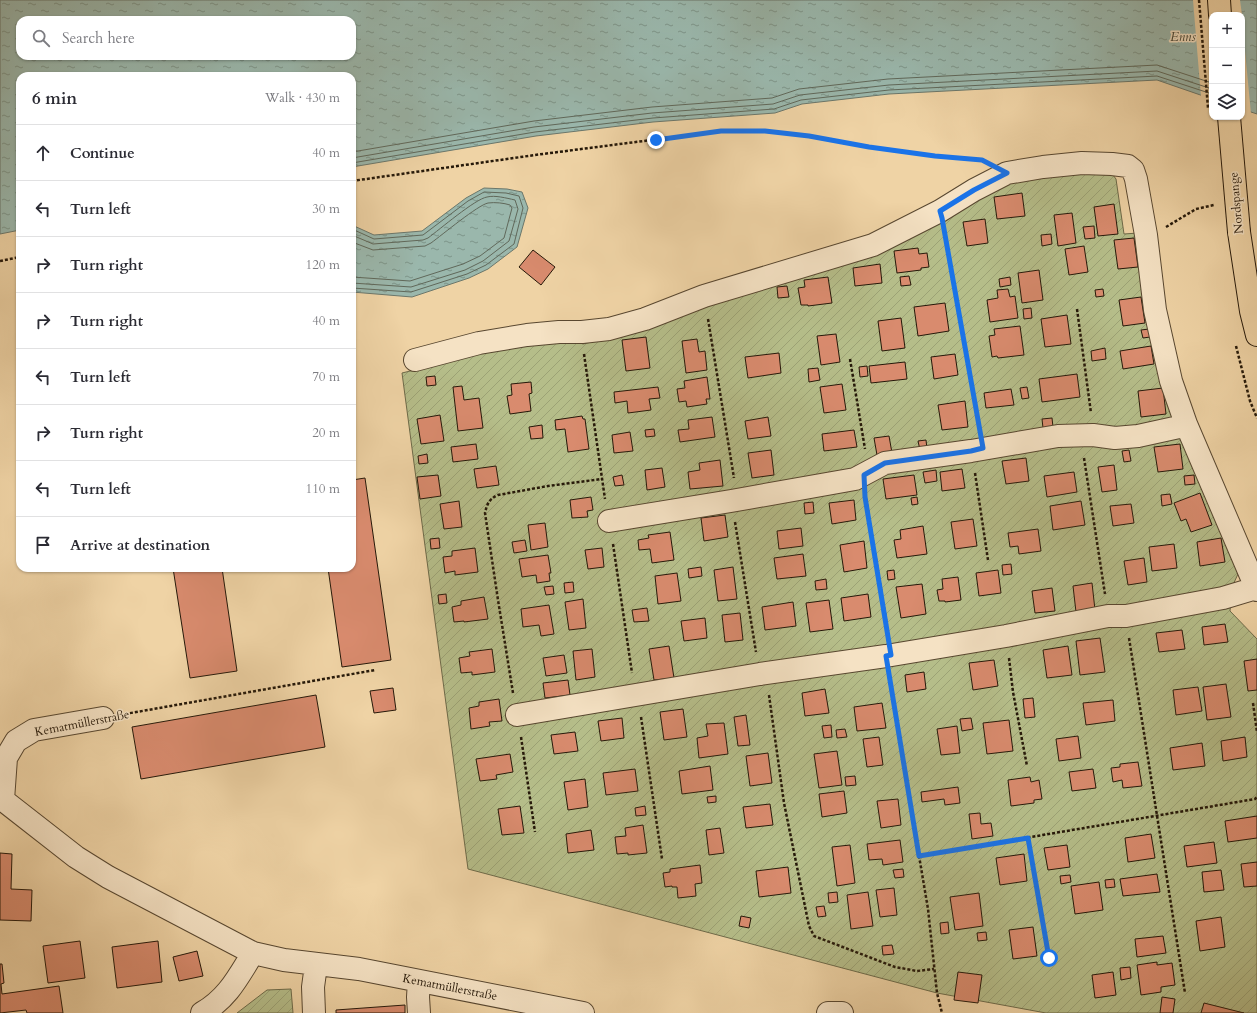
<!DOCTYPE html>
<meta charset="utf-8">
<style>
:root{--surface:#fff;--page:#f7f7f7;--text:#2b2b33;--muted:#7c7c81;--line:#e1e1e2}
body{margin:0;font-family:Cardo,serif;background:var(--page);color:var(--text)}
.controls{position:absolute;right:12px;top:12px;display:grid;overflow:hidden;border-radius:8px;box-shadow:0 1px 3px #0004}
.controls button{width:36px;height:36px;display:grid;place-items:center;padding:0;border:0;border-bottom:1px solid var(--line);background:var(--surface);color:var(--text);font:20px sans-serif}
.stop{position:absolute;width:12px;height:12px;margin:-9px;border:3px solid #1a73e8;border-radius:50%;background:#fff}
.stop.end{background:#1a73e8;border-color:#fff;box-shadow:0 1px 4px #0008}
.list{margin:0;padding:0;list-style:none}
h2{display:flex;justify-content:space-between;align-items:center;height:52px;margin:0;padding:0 16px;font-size:17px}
h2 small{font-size:13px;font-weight:400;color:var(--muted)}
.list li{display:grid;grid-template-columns:26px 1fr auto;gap:12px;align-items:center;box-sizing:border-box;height:56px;padding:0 16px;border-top:1px solid var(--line)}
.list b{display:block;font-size:15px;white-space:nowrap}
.list em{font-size:13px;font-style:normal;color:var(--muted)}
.icon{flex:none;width:22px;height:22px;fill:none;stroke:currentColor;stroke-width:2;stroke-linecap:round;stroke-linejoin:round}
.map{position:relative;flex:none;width:1257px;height:1013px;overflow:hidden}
.search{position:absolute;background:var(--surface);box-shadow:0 1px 3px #0004;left:16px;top:16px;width:340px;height:44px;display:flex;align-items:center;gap:10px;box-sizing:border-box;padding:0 14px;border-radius:12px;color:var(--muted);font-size:15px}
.panel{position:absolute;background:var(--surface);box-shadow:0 1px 3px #0004;left:16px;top:72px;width:340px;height:500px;border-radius:12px}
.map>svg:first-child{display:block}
.garden{fill:url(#garden-furrows);stroke:#6d6a49}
.water{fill:url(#water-ripples);stroke:#6b776b;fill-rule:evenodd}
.pier{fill:#efd3a5}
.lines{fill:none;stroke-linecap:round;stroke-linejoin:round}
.shore{stroke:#60685a;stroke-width:1}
.building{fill:#d98b6e;stroke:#251809}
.minor-casing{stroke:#584730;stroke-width:24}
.major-casing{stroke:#251809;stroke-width:24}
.path{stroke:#251809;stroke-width:2.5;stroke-dasharray:3 2;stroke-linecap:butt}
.minor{stroke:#f5e2c4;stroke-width:22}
.major{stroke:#efd3a5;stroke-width:22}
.major-bridge-casing{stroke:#251809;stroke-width:24;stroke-linecap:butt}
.path-bridge{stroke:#251809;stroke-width:2.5;stroke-dasharray:3 2;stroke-linecap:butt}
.major-bridge{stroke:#efd3a5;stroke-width:22}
.route{stroke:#1a73e8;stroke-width:5}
.labels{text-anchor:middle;stroke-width:3;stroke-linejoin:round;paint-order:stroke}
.street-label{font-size:12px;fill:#251809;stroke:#f5e2c4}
.water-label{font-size:13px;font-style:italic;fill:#48483a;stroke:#f5e2c4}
</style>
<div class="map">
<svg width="1257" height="1013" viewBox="0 0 1257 1013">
<defs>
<pattern id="garden-furrows" width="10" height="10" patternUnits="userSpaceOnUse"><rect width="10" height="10" fill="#b5bd89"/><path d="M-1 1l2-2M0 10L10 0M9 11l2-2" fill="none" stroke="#9ca275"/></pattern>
<pattern id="water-ripples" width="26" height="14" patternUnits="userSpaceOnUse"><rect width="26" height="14" fill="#9ab7ac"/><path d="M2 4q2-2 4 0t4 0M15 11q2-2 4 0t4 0" fill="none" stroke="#7d948a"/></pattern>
</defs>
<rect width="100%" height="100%" fill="#efd3a5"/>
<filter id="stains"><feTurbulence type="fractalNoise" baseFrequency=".005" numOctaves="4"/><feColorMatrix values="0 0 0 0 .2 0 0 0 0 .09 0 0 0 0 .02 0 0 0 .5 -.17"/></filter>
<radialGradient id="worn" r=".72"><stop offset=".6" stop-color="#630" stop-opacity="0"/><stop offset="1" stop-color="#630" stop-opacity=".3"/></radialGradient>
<path class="garden" d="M1110,171L1116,179L1124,234L1138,233L1238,574L1232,587L1230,611L1257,639V1013H1046L937,993L468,869L402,373L443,363V359L563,336L583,344L608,338L928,226L1021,178Z
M291,989L293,1013H237L267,990Z"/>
<path class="water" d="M0,0H1257V114L1242,109V15H1212V99L1157,80L889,94L802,104L775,113L653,122L536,136L352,167V76H20V230L0,234ZM20,20H352V56H20Z
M484,188L507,189L522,192L528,208L517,247L488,269L469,278L412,297L352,292V225L374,235L422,231L466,198Z"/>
<path class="pier" d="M1193,0H1240L1242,15H1212V101L1201,97Z
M1242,19L1251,114L1242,111Z"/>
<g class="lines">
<path class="shore" d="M352,152L534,121L652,107L772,98L799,89L888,79L1157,65L1212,83
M352,158L534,127L652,113L773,104L800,95L889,85L1157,71L1212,89
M352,163L535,132L653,118L774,109L801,100L889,90L1157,76L1212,94
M352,229L374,239L423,235L468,201L484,192L506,193L519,196L523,208L514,244L486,265L467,274L411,292L352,288
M352,235L373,244L423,240L428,238C439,230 475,199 487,197C495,195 506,198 515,200L518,209L509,241L483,261L465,270L411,287L352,283
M352,242L373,250L425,246L431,243C442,235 478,205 488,203C495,202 504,203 510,205L512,208L504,238L480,256L463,264L410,281L352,277"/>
</g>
<path class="building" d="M1022,193L1025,216L997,219L994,197Z
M1114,204L1118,234L1098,236L1094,207Z
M1072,213L1076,243L1058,246L1054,215Z
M985,219L988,243L967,246L963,222Z
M1094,226L1095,238L1085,239L1083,227Z
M1051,234L1052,244L1042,246L1041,235Z
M1134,238L1138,267L1118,269L1114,240Z
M1084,246L1088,272L1069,275L1065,249Z
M918,248L919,254L927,253L929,267L921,268V270L897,273L894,251Z
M533,250L555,267L541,285L519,267Z
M880,264L882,283L855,286L853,268Z
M1039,270L1043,300L1022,303L1018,273Z
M909,276L911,285L901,286L900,277Z
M828,277L832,303L808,306V305H801L798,288L805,287L804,280Z
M1010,277L1011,285L1000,287L999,279Z
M787,286L789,297L778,298L777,287Z
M1008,289L1010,297L1015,296L1018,318L990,322L987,300L998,298L997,290Z
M1103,289L1104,296L1096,297L1095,290Z
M1141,297L1145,323L1123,326L1119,300Z
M945,303L949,331L918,336L914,307Z
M1031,308L1032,318L1024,319L1023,309Z
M1067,315L1071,344L1045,347L1041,319Z
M901,318L905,348L882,351L878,321Z
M1020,326L1024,355L998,358L997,356L992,357L989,336L995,335L994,329Z
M1149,329L1150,337L1143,338L1141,330Z
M836,334L840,362L821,365L817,336Z
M646,337L650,368L626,371L622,340Z
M697,339L699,352L705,351L707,370L686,373L682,341Z
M1151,346L1154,364L1123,369L1120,351Z
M1105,348L1106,359L1092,361L1091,351Z
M779,353L781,373L748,378L745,357Z
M955,354L958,375L934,379L931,357Z
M905,362L907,379L871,383L869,366Z
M867,366L868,376L860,377L859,367Z
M818,368L820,380L809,382L808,369Z
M1077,374L1080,397L1042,402L1039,379Z
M435,376L436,385L427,386L426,377Z
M707,377L710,399H706L707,404L687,407L686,401L679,402L677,389L685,388L684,381Z
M531,382L532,393L529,394L531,411L510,414L507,396L512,395L511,384Z
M842,384L846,410L824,413L820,387Z
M462,386L464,400L479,398L483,428L458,431L453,387Z
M658,387L660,398L649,399L651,410L628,413L627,401L615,403L614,392Z
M1027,387L1029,398L1022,399L1020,388Z
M1163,388L1166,414L1141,417L1138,391Z
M1011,389L1014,405L986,408L984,393Z
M965,401L968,427L942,430L938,405Z
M440,415L444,441L421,444L417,419Z
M582,416L583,419H585L589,449L568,452L565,429L556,430L555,420Z
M712,417L715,437L680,442L678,430L689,429L688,420Z
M768,417L771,436L748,439L745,421Z
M1052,418L1053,427L1043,428L1042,419Z
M542,425L543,438L531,439L529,427Z
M654,429L655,436L646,437L645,430Z
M854,430L857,447L824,451L822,434Z
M630,432L633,451L614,453L612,435Z
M889,436L892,453L877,455L874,438Z
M926,440L927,449L920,450L918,441Z
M476,444L478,459L453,462L451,447Z
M1180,444L1183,469L1158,472L1154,447Z
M771,450L774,475L752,478L748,453Z
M1129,450L1131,461L1124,462L1122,451Z
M427,454L428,463L419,464L418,456Z
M1026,458L1029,481L1006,484L1002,461Z
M720,460L723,486L690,489L688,472L700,470L699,463Z
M1114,465L1117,490L1102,492L1098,467Z
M496,466L499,485L477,488L474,469Z
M662,468L665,487L647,490L645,470Z
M962,469L965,488L942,491L940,472Z
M936,470L937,481L925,483L923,472Z
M1074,472L1077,492L1047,497L1044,476Z
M438,475L441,496L420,499L417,477Z
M622,475L624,485L615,486L613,477Z
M914,475L917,495L886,499L883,479Z
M1194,475L1195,484L1185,485L1184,476Z
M365,478L391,660L342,667L328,568H352V480Z
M1200,493L1212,525L1191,532L1186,519L1181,521L1174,503Z
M1170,494L1172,504L1162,506L1161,495Z
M591,497L593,510L587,511L588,517L572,518L570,500Z
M917,497L918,504L912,505L911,498Z
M854,500L856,520L832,524L829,503Z
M459,501L462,527L444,529L440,504Z
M1081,501L1085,525L1053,530L1050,506Z
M813,502L814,513L805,514L804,503Z
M1131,504L1134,523L1113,526L1110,506Z
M725,515L728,537L704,541L701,518Z
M973,519L977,546L955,549L951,522Z
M545,523L548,547L531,550L528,525Z
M923,526L927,554L897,558L894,540L901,539L900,530Z
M801,528L803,546L779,549L777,531Z
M1038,529L1041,551L1019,554L1018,546L1010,547L1008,533Z
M670,532L674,560L652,563L650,549L639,550L638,540L649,538L648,535Z
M439,538L440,548L431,549L430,539Z
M1221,538L1225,562L1200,566L1197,542Z
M525,540L527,551L514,553L512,542Z
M864,541L867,568L844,572L840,545Z
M1174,544L1177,568L1152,571L1149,547Z
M475,548L478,572L455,575V571L445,573L443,557L452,556V551Z
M602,548L604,567L588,569L585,550Z
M803,554L806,576L777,579L774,558Z
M548,555L551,573H549L550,581L537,583L536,575L522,577L519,559Z
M1144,558L1147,582L1128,585L1124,561Z
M1011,564L1012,574L1003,575L1002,565Z
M701,567L702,576L689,578L688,569Z
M733,567L737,599L718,601L714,570Z
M173,568H222L237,671L190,678Z
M894,570L895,579L888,580L887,571Z
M998,570L1001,593L979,596L976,573Z
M677,573L681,601L658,604L655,576Z
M958,577L961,600L945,602V601H939L937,590L943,589L942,579Z
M826,579L827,589L816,590L815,581Z
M573,582L574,592L565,593L564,583Z
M1092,583L1095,610L1076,612L1073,586Z
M922,584L926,614L901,618L896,587Z
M553,586L554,594L546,595L544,587Z
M1052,588L1055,611L1035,613L1032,591Z
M446,594L447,603L439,604L438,595Z
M868,594L871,617L844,621L841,598Z
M484,597L488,619L464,622V621L454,622L452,607L461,605V601Z
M583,599L586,628L569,630L565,602Z
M829,600L833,629L810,632L806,603Z
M793,602L796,626L765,630L762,607Z
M549,605L554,634L541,636L539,625L523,627L521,609Z
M647,608L649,621L634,622L632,610Z
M740,613L743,640L725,642L722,615Z
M705,618L707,638L684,641L681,621Z
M1225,624L1228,642L1204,645L1202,627Z
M1182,630L1185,649L1159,652L1156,633Z
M1100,638L1105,672L1080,675L1076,641Z
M669,646L674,678L654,680L649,649Z
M1068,646L1072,675L1047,678L1043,650Z
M492,649L495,672L472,675V672L461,673L459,658L470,656L469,652Z
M592,649L595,677L576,680L573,651Z
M564,655L567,673L546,676L543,658Z
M1257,659V690L1248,691L1244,661Z
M994,660L998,686L973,690L969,663Z
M924,672L926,689L907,692L905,675Z
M568,680L570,695L545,698L543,683Z
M1226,684L1231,717L1207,720L1203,687Z
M1198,687L1202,711L1176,715L1173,690Z
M393,688L396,710L374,713L370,691Z
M825,689L829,713L805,716L802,693Z
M316,695L325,747L141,779L132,727Z
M1033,698L1035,717L1025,718L1023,699Z
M499,699L502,721L489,722L490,726L471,729L469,708L479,706V702Z
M1113,700L1115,721L1086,725L1083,703Z
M882,703L886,728L857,731L854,707Z
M683,709L687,737L664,740L660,712Z
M746,715L750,745L738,746L734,717Z
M622,718L624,738L601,741L598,721Z
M971,718L973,729L962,731L960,719Z
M1009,720L1013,751L987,754L983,723Z
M724,723L728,754L699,758L697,738L708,736L706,724Z
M831,725L832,737L824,738L822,726Z
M957,726L960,753L941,755L937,729Z
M845,729L847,737L837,738L836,730Z
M575,732L578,751L554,754L551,735Z
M1078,736L1081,758L1059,761L1056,739Z
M879,737L883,765L867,767L863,739Z
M1245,737L1247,757L1223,761L1221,741Z
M1202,743L1205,766L1173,770L1170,748Z
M837,751L842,785L819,788L814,754Z
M768,753L772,783L750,786L746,756Z
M510,754L513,772L496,775L497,779L480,781L476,759Z
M1138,762L1142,786L1123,788L1122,780L1113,782L1111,768L1120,767V764Z
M710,766L713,790L682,794L679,771Z
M635,769L638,791L606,795L603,773Z
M1093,769L1096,788L1072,791L1069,772Z
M855,776L856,785L846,786L845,777Z
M1030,777L1031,782L1039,780L1042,799L1034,800V803L1011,806L1008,780Z
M585,779L588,807L568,810L564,782Z
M958,787L960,803L945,805L944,799L922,802L921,792Z
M844,791L847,813L822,817L819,794Z
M716,796V802L708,803L707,797Z
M898,799L901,825L881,828L877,801Z
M770,804L773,825L746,828L743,807Z
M520,806L524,833L502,835L498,809Z
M645,806L646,815L636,816L635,808Z
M980,813L981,824L991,823L993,836L972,839L969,814Z
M1257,816V838L1228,842L1225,821Z
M643,825L647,853L628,855V853L617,854L615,837L626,836L625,828Z
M720,828L724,853L709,855L706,830Z
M591,830L594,850L568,853L566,834Z
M1151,834L1155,858L1128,862L1125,838Z
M900,840L903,862L883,865L882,859L869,860L867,844Z
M1214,842L1217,863L1187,867L1184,846Z
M850,845L855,883L837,886L832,847Z
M1067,845L1070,867L1048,870L1044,848Z
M0,853L12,854L11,889L32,890L31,921L0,920Z
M1024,854L1027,881L1000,885L996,858Z
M1257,862V886L1244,887L1241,864Z
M700,865L702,883L695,884L696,896L678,898L677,887H672V886L665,887L663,873L670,872V869Z
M788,867L791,893L759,897L756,871Z
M903,869L904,877L895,878L893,870Z
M1221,870L1224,890L1204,892L1202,872Z
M1157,874L1160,892L1123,896L1120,879Z
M1070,875L1071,882L1061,884L1060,876Z
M1114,879L1115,887L1106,888L1105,880Z
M1099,882L1103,910L1075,914L1071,886Z
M894,888L897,915L880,917L876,890Z
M837,892L838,902L829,903L828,893Z
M868,892L873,926L851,929L847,895Z
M979,893L983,926L955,930L950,897Z
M824,906L826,916L818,917L816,907Z
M741,916L751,918L749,928L739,926Z
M1221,917L1225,947L1200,951L1196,921Z
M948,922L949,933L941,934L940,923Z
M1033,927L1037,956L1013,959L1009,930Z
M986,932L987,940L978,941L977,933Z
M1163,936L1166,953L1137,957L1135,939Z
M80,941L85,978L48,983L43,946Z
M158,941L162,982L117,988L112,947Z
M892,945L894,954L883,955L882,946Z
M197,951L203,976L179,981L173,957Z
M1157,962V965L1172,963L1175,985L1161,987V992L1141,995L1137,965Z
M0,964H2L4,983L1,984L2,994L59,986L63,1013H27L26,1010L0,1013Z
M1130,967L1131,978L1121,980L1120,968Z
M958,972L982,975L978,1003L954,1000Z
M1113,972L1116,995L1095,998L1092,975Z
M1162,997L1175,999L1173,1013H1160Z
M1204,1003L1244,1013H1201Z
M405,1005V1013H336V1010Z"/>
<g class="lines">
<defs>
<path id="minor" d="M415,360L479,343L527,335L559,332H582L609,329L645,319L704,296L873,245L940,211L974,190L1007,173L1043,167L1082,163L1112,164L1128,166L1133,170L1136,179L1146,235L1155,310L1171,381L1186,424L1257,590
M609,521L731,501L855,479L885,463L971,451L1058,436L1093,435L1115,438L1138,436L1179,427L1186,424
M517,715L760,674L886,656L1006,636L1108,616H1126L1223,598L1256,588
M3,800L76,857L108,877L253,953L284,960L359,969L583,1013
M3,800L6,758L16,741L34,730L103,718
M419,981L418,997L419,1013
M202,1013C228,998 238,977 253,953
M314,1013L313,987L316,965
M828,1013H842"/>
<path id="major" d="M1219,0L1220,15
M1239,232L1251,311L1257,335"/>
</defs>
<use href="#minor" class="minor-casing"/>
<use href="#major" class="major-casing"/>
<path class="path" d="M352,181L535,155L721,131H765L809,136L869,147L935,156L982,160
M1166,227L1196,209L1214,205
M945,234L979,428
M0,261L20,257
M1077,309L1091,413
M708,319L734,478
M1236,346L1250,401L1257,418
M584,354L605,499
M850,359L865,449
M1084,458L1105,594
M975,473L988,560
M866,499L888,632
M735,522L756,652
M613,544L632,673
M1129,638L1185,993
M1009,658L1013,692L1027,766
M889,678L928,909L937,993L942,1013
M513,693L498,600L485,513C487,504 489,499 498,495L548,486L602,479
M769,695L784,803L809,926L814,936L895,967L917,971L934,969
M1253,703L1257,732
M125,714L375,670
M641,717L662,859
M521,737L535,832
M1028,838L1049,958
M919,856L1255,799L1257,797"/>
<use href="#minor" class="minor"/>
<use href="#major" class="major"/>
<defs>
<path id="major-bridge" d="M1229,117L1239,232"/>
</defs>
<use href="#major-bridge" class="major-bridge-casing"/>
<path class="path-bridge" d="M1199,0L1208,108"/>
<use href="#major-bridge" class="major-bridge"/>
</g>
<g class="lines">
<path class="route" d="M656,140L721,131H765L809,136L869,147L935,156L982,160L1007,173L974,190L940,211L942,218L983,448L971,451L885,463L864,475L865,497L891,655L886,656L919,856L1028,838L1049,958"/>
</g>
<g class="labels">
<g class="street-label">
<text transform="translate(1236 203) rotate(-95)" y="4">Nordspange</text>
<text transform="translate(82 723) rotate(-11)" y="4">Kematmüllerstraße</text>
<text transform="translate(450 987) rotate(11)" y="4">Kematmüllerstraße</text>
</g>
<g class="water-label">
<text x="1183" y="41">Enns</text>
</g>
</g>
<rect width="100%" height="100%" filter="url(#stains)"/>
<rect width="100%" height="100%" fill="url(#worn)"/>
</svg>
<div class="controls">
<button>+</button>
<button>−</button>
<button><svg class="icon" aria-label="layers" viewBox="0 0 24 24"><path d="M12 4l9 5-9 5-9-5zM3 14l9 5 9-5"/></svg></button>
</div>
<div class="stop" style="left:1049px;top:958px"></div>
<div class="stop end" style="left:656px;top:140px"></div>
<div class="search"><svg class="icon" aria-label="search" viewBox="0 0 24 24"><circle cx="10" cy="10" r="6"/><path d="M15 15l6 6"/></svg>Search here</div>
<section class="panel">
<h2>6 min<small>Walk · 430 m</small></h2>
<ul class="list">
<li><svg class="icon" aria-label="ahead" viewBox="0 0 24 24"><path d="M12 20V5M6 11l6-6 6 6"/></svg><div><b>Continue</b></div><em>40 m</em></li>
<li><svg class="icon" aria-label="left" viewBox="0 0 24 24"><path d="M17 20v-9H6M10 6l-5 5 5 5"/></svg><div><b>Turn left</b></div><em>30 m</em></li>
<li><svg class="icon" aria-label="right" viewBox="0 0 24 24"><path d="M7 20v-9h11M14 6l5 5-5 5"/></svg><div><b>Turn right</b></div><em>120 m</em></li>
<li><svg class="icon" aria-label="right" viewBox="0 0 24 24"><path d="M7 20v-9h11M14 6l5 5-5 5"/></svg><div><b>Turn right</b></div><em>40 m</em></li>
<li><svg class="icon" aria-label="left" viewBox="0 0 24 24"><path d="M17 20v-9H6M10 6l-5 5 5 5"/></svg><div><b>Turn left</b></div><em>70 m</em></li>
<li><svg class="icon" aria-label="right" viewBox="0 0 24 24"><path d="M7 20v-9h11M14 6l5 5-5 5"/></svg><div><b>Turn right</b></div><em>20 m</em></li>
<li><svg class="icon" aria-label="left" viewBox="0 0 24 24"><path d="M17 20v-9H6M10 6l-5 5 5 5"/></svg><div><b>Turn left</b></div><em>110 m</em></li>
<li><svg class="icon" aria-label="arrive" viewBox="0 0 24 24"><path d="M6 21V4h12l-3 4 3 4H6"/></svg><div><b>Arrive at destination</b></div></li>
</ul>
</section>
</div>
